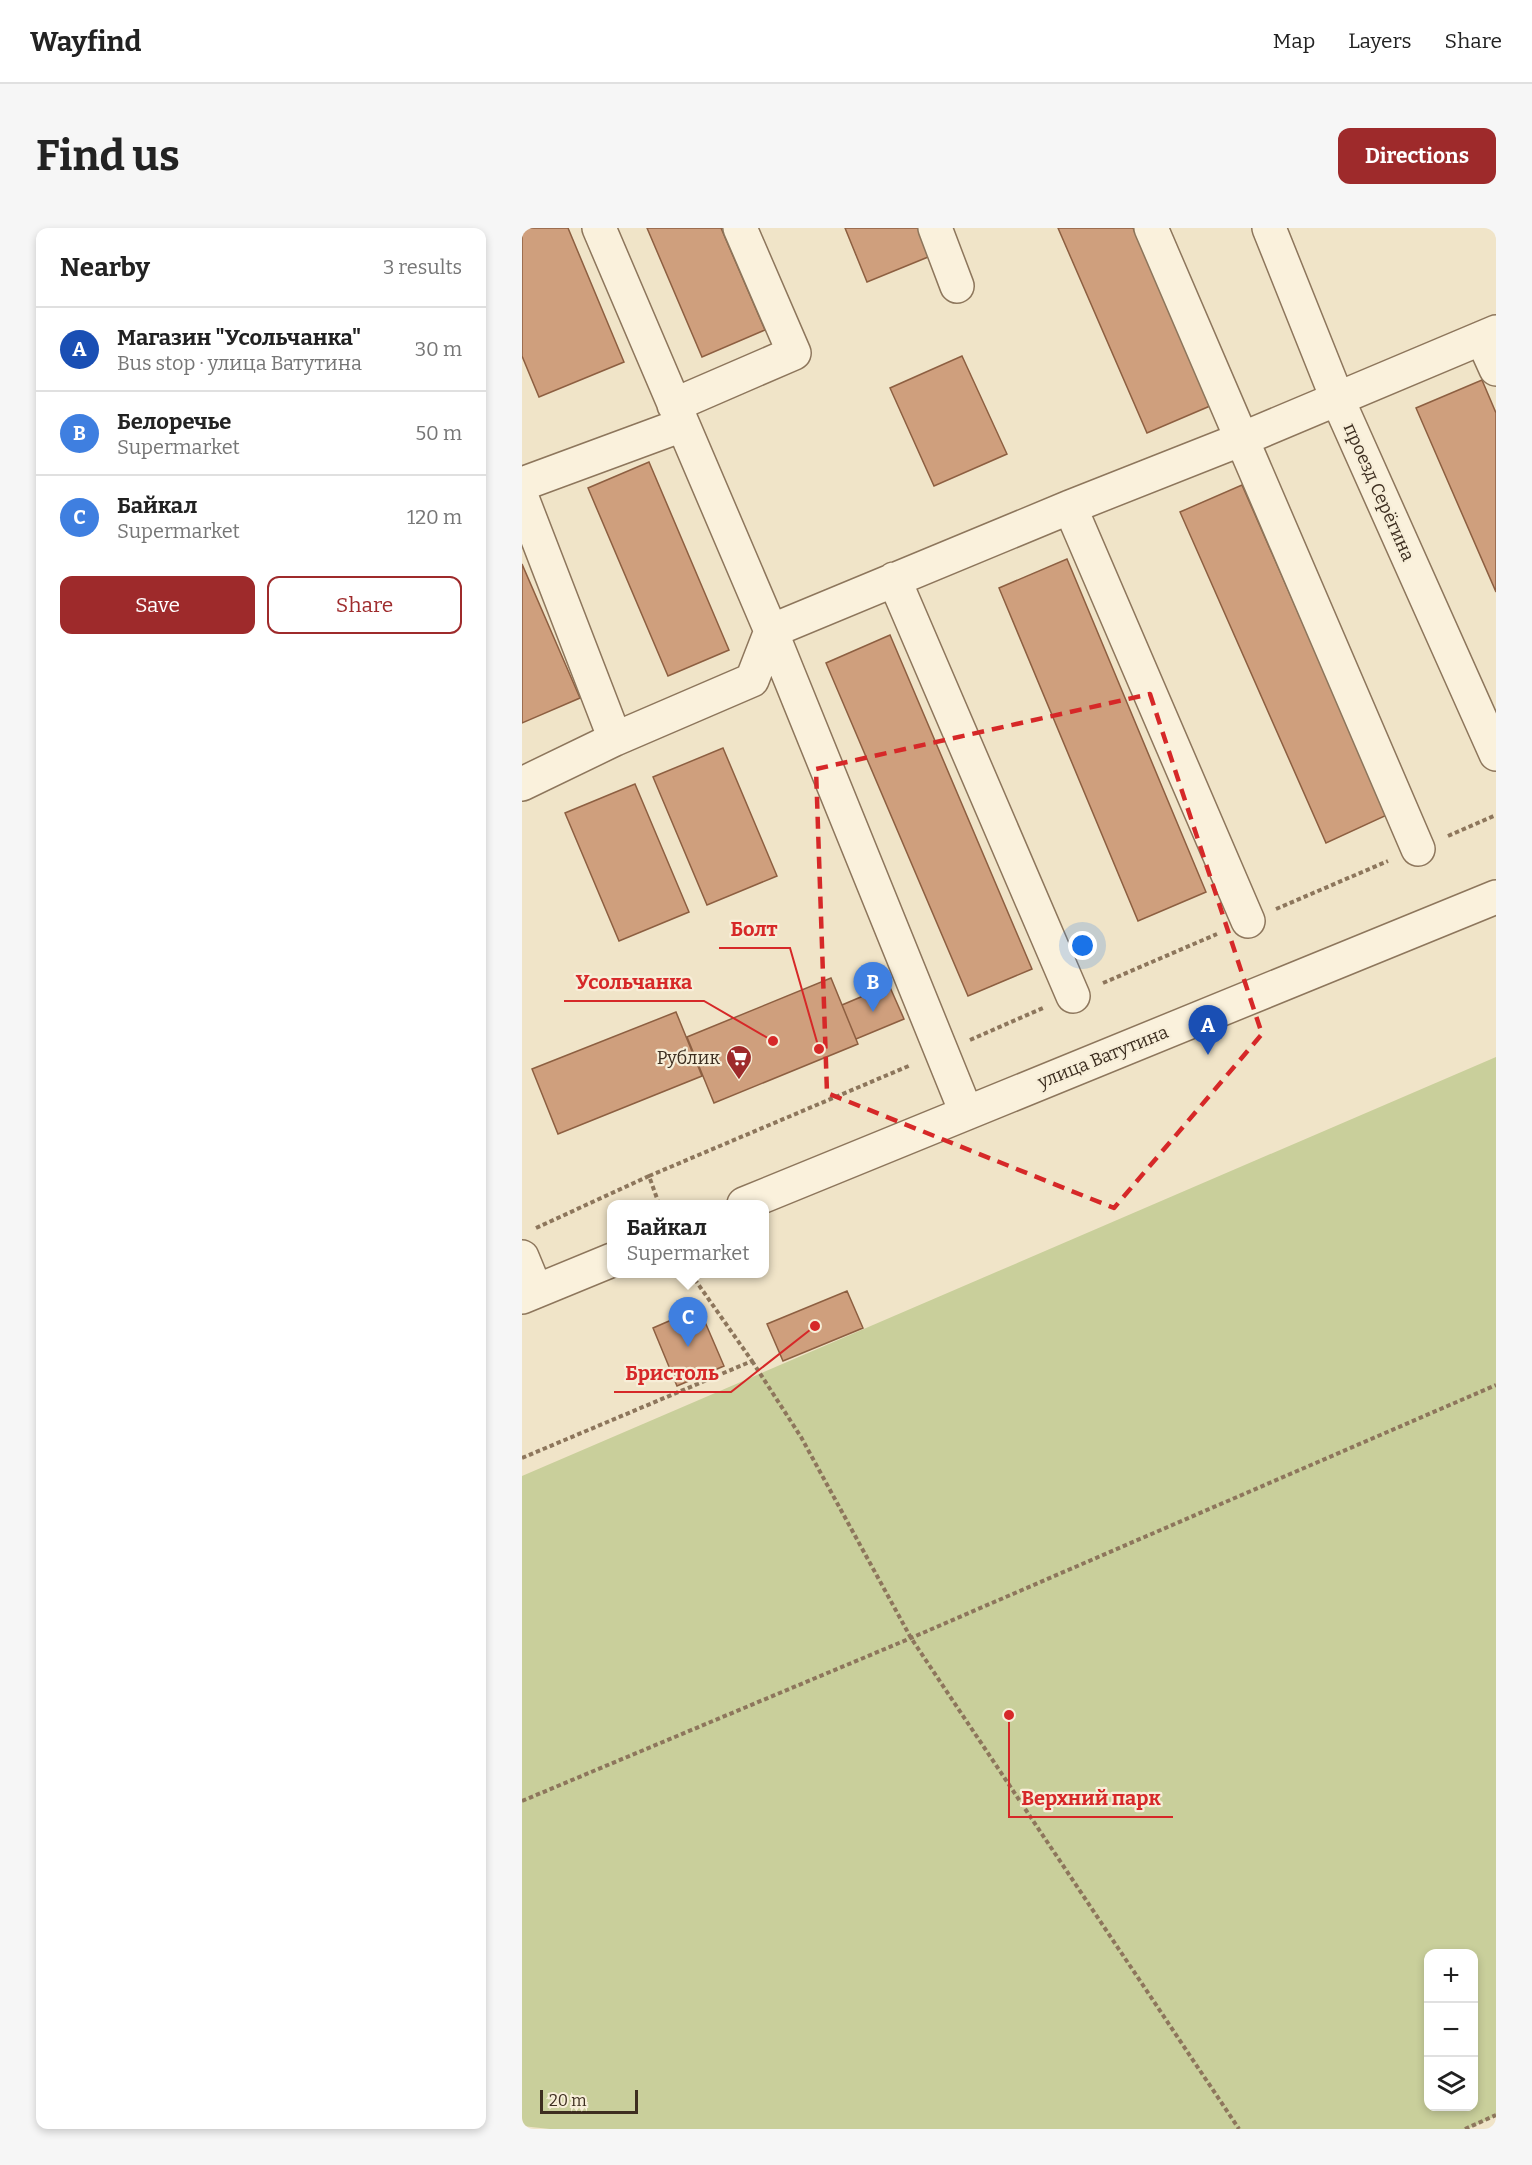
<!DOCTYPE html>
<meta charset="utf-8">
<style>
:root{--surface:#fff;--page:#f6f6f6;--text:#222;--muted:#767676;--line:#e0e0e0;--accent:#9e2a2b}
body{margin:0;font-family:Bitter,serif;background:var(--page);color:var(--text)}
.controls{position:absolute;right:18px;bottom:18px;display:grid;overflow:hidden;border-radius:12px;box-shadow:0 3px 9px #0003}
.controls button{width:54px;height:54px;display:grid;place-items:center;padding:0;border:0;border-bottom:2px solid var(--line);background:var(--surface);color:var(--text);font:30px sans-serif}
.scale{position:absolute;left:18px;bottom:15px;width:98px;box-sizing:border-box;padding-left:6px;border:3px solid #3d2e20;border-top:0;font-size:16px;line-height:21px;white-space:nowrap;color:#3d2e20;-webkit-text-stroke:4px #f7eed8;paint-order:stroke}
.you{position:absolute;left:561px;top:718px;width:21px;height:21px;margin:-15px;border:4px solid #fff;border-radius:50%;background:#1a73e8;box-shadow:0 0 0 9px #1a73e833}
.badge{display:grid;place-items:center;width:39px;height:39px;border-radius:50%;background:var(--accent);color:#fff;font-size:20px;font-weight:700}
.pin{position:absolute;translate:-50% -50px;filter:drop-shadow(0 2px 3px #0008)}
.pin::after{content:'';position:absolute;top:32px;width:21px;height:18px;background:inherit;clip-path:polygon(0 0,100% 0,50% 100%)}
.popup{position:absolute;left:85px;top:972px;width:162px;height:78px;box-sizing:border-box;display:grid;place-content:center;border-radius:12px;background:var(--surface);filter:drop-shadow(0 2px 4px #0005);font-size:20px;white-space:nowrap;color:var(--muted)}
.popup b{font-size:22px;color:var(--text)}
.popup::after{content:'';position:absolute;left:50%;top:100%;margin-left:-12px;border:12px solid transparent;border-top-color:var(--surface)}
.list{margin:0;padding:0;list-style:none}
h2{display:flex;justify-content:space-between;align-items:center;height:78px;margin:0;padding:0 24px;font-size:26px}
h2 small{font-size:20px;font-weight:400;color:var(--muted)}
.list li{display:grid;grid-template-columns:39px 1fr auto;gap:18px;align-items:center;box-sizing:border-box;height:84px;padding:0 24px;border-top:2px solid var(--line)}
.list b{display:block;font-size:22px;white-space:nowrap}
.list p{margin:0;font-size:20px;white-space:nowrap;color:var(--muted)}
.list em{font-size:20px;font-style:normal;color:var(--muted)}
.actions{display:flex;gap:12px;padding:18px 24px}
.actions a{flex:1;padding:14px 0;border:2px solid var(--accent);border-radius:12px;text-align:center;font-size:21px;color:var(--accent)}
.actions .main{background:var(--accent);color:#fff}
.icon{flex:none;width:33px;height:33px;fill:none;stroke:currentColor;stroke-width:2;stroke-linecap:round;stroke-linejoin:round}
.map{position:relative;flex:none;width:974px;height:1901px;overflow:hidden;border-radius:12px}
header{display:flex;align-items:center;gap:36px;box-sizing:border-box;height:84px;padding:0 30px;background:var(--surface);border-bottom:2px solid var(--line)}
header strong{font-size:28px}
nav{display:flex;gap:33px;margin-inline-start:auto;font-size:21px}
.intro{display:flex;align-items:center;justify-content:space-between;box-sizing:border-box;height:144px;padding:0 36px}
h1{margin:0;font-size:42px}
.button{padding:15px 27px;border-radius:12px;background:var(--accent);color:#fff;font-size:21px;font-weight:700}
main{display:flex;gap:36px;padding:0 36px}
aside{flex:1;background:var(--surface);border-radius:12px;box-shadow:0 3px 9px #0003}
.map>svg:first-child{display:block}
.green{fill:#c9cf9b;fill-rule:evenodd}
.building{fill:#cf9f7d;stroke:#8d5f41;stroke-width:1.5}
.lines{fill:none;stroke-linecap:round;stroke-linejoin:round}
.minor-casing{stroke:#8d765c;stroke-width:36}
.path{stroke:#8d765c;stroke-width:4;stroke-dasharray:4.5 3;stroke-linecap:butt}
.minor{stroke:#faf1dc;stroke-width:33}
.marked{fill:none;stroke:#d62828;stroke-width:4.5;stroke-dasharray:12 8;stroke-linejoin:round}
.labels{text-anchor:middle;stroke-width:4.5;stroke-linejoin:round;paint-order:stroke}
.street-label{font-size:18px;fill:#3d2e20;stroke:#f7eed8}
.poi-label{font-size:18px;fill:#3d2e20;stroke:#f7eed8;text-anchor:end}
.leader{fill:none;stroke:#d62828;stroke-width:2}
.callout-dot{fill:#d62828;stroke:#f7eed8;stroke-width:2}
.callout-label{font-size:20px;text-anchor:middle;font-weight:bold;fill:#d62828;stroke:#f7eed8;stroke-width:4.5;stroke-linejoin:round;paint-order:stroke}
</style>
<header>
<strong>Wayfind</strong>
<nav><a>Map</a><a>Layers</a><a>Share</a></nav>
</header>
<div class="intro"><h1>Find us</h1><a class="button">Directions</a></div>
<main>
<aside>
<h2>Nearby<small>3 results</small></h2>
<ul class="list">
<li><span class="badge" style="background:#1a4fb4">A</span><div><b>Магазин &quot;Усольчанка&quot;</b><p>Bus stop · улица Ватутина</p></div><em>30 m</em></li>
<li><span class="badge" style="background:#3f7fe0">B</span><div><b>Белоречье</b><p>Supermarket</p></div><em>50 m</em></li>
<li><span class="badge" style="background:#3f7fe0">C</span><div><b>Байкал</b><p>Supermarket</p></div><em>120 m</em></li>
</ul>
<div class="actions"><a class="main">Save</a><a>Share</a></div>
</aside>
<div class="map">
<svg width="974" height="1901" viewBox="0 0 974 1901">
<rect width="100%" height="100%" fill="#f0e4c8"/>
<path class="green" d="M974,829V1888L945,1901H28L0,1898V1248ZM906,1726H952V1878H906Z"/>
<path class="building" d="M0,0H46L102,134L17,169L0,128Z
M125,0H199L243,102L180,129Z
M323,0H400L411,27L345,54Z
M536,0H611L688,178L625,205Z
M440,128L485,226L412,258L368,160Z
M960,152L974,185V364L894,180Z
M127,234L207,422L146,448L66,260Z
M720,257L865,587L804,615L658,284Z
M545,331L684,664L616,693L477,360Z
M0,336L58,470L0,495Z
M368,407L510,741L446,768L304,435Z
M201,520L255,648L185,677L131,549Z
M113,556L167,684L97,713L43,585Z
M309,750L336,816L192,875L165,809Z
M367,757L382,791L334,811L320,777Z
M154,784L180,848L36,906L10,841Z
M325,1063L341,1100L261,1133L245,1096Z
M177,1080L202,1138L155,1158L131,1100Z"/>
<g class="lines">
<defs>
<path id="minor" d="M77,0L249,403L444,884
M413,0L435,58
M629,0L896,621
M747,0L815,170L974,526
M960,110L974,141
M152,177L272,125L218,0
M0,256L160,197
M0,270L93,511
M548,279L726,693
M372,351L551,768
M0,556L93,511L230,452L249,403L548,279L720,211L974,104
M222,976L974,669
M0,1029L14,1063
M0,1069L90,1032"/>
</defs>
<use href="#minor" class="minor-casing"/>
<path class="path" d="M926,608L974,587
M754,681L866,633
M581,755L695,706
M448,812L521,780
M127,948L389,837
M14,1000L127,948L137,976
M230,1133L279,1209L389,1410L717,1901
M0,1230L230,1133L169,1046
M0,1573L389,1410L974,1157
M943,1901L974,1887"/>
<use href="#minor" class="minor"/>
</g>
<path class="marked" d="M628,466L740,806L592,980L305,865L294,541Z"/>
<defs>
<symbol id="supermarket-pin" viewBox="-11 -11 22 30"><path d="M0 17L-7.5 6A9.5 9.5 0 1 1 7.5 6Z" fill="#9e2a2b" stroke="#f7eed8"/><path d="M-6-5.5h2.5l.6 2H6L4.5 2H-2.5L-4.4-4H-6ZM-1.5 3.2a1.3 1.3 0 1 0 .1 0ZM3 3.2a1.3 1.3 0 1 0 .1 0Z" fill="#fff"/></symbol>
</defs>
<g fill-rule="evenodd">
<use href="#supermarket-pin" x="202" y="815" width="30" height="40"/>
</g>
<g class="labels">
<g class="street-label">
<text transform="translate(857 264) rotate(66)" y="6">проезд Серёгина</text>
<text transform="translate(581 829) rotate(-22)" y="6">улица Ватутина</text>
</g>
<g class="poi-label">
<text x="198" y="836">Рублик</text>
</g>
</g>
<path class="leader" d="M297 821L268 720H197M251 813L182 773H42M293 1098L209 1164H92M487 1487L487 1589H651"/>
<g class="callout-dot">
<circle cx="297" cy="821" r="6"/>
<circle cx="251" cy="813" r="6"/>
<circle cx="293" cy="1098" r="6"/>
<circle cx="487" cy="1487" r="6"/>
</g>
<g class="callout-label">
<text x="232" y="708">Болт</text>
<text x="112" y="761">Усольчанка</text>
<text x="150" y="1152">Бристоль</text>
<text x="569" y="1577">Верхний парк</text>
</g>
</svg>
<div class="controls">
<button>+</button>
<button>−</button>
<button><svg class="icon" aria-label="layers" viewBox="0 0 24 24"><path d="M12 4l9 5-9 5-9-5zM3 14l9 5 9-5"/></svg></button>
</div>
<div class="scale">20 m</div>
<div class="you"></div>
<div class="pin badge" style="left:686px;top:827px;background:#1a4fb4">A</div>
<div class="pin badge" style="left:351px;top:784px;background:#3f7fe0">B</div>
<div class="pin badge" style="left:166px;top:1119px;background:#3f7fe0">C</div>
<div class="popup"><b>Байкал</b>Supermarket</div>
</div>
</main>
